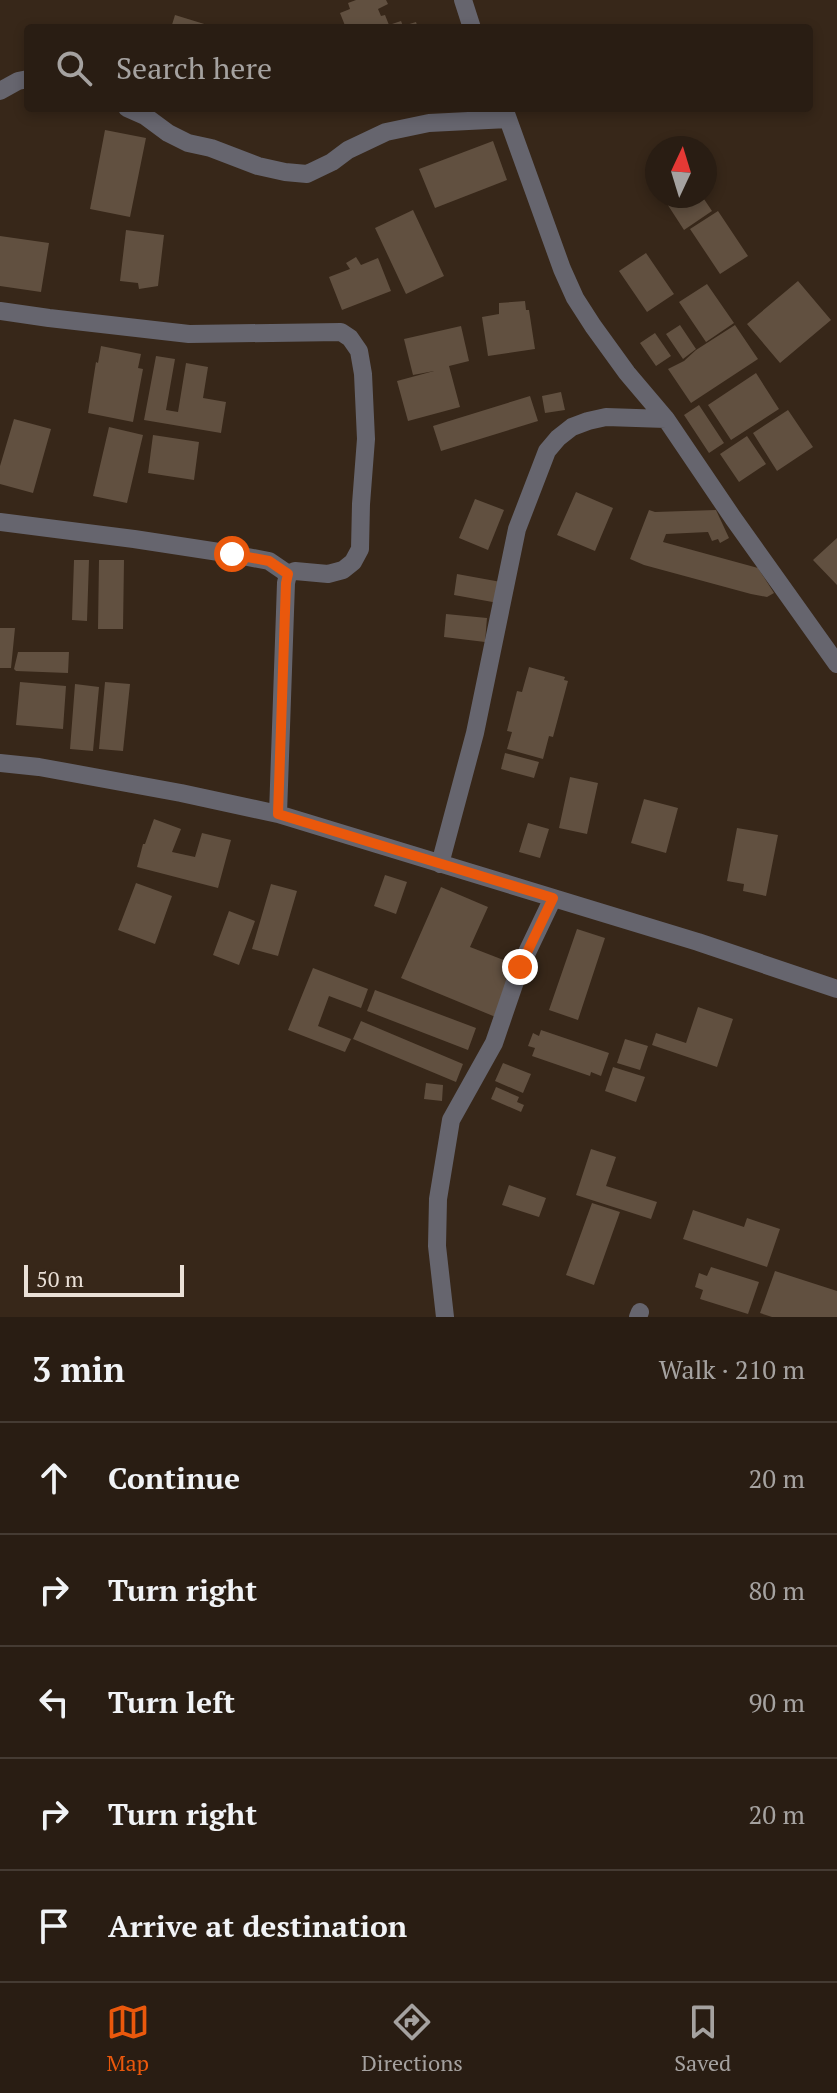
<!DOCTYPE html>
<meta charset="utf-8">
<style>
:root{--surface:#291d13;--page:#31261c;--text:#f1f3f6;--muted:#a5a2a0;--line:#453b33;--accent:#ea580c}
body{margin:0;font-family:"PT Serif",serif;background:var(--page);color:var(--text)}
.compass{position:absolute;left:645px;top:136px;width:72px;height:72px;border-radius:50%;background:var(--surface);box-shadow:0 4px 12px #0003;rotate:4deg}
.scale{position:absolute;left:24px;bottom:20px;width:160px;box-sizing:border-box;padding-left:8px;border:4px solid #eae0d7;border-top:0;font-size:22px;line-height:28px;white-space:nowrap;color:#eae0d7;-webkit-text-stroke:6px #372719;paint-order:stroke}
.stop{position:absolute;width:24px;height:24px;margin:-18px;border:6px solid #ea580c;border-radius:50%;background:#fff}
.stop.end{background:#ea580c;border-color:#fff;box-shadow:0 2px 8px #0008}
.list{margin:0;padding:0;list-style:none}
h2{display:flex;justify-content:space-between;align-items:center;height:104px;margin:0;padding:0 32px;font-size:34px}
h2 small{font-size:26px;font-weight:400;color:var(--muted)}
.list li{display:grid;grid-template-columns:52px 1fr auto;gap:24px;align-items:center;box-sizing:border-box;height:112px;padding:0 32px;border-top:2px solid var(--line)}
.list b{display:block;font-size:30px;white-space:nowrap}
.list em{font-size:26px;font-style:normal;color:var(--muted)}
.icon{flex:none;width:44px;height:44px;fill:none;stroke:currentColor;stroke-width:2;stroke-linecap:round;stroke-linejoin:round}
.map{position:relative;flex:none;width:837px;height:1317px;overflow:hidden}
.search{position:absolute;background:var(--surface);box-shadow:0 4px 12px #0003;left:24px;right:24px;top:24px;height:88px;display:flex;align-items:center;gap:20px;box-sizing:border-box;padding:0 28px;border-radius:8px;color:var(--muted);font-size:30px}
.sheet{height:664px;background:var(--surface)}
nav{display:flex;justify-content:space-around;align-items:center;box-sizing:border-box;height:112px;border-top:2px solid var(--line);background:var(--surface);font-size:22px;color:var(--muted)}
nav a{display:grid;justify-items:center;gap:4px}
nav .on{color:var(--accent)}
.map>svg:first-child{display:block}
.building{fill:#615040}
.lines{fill:none;stroke-linecap:round;stroke-linejoin:round}
.street{stroke:#66656e;stroke-width:18}
.route{stroke:#ea580c;stroke-width:10}
</style>
<div class="map">
<svg width="837" height="1317" viewBox="0 0 837 1317">
<rect width="100%" height="100%" fill="#372719"/>
<path class="building" d="M356,0H386L388,4L378,9L381,16L385,15L389,25L401,21L403,26L416,22L418,28H365L364,24L354,28H346L340,13L350,9L348,3Z
M175,15L214,27V28H171Z
M105,130L146,138L130,217L90,209Z
M493,141L507,180L435,208L419,169Z
M662,196H702L712,211L684,230Z
M413,210L444,276L406,294L375,228Z
M718,211L748,256L720,274L690,229Z
M126,230L164,235L158,286L139,289L138,283L120,281Z
M0,236L49,243L41,292L0,286Z
M646,253L674,294L647,312L619,271Z
M356,257L361,265L378,258L391,291L342,310L329,277L350,269L346,263Z
M798,281L831,320L780,363L747,324Z
M707,284L734,323L706,342L679,302Z
M525,301L526,310H529L535,349L488,356L482,317L499,314V303Z
M680,325L696,349L683,359L666,334Z
M735,325L758,359L691,403L668,369L684,361L696,350Z
M461,326L469,361L449,366L460,407L408,421L397,381L434,371L413,375L404,339Z
M655,333L671,356L656,366L640,343Z
M101,346L141,354L138,368L143,369L133,422L88,413L96,362L98,363Z
M156,356L175,359L166,410L178,412L186,363L208,367L203,398L226,402L221,433L144,420Z
M756,373L779,409L731,440L708,405Z
M561,392L565,410L545,413L542,396Z
M530,396L538,421L441,451L433,426Z
M699,405L724,443L709,453L684,415Z
M788,410L813,447L777,471L753,433Z
M14,419L51,429L33,493L0,484V466Z
M109,427L143,435L127,503L93,496Z
M153,435L199,442L194,480L148,473Z
M747,436L766,464L739,482L720,454Z
M576,492L613,508L595,551L557,535Z
M475,499L504,510L488,550L459,538Z
M649,510L655,512L716,510L729,538L720,543L718,539L712,541L708,532L666,534L663,542L758,568L774,593L767,597L751,594L644,565L630,559Z
M837,538V585L813,560Z
M74,560H89L87,621L72,620Z
M99,560H124L123,629H98Z
M457,574L501,582L498,603L454,595Z
M446,614L487,618L485,642L444,637Z
M0,628H15L11,668H0Z
M18,652H69L68,673L16,671L14,669Z
M529,667L565,677L564,680L568,681L553,737L549,736L543,759L507,749L512,732L507,731L517,691L522,692Z
M20,682L66,686L63,729L16,725Z
M105,682L130,684L123,751L99,749Z
M75,684L99,687L93,751L70,749Z
M505,753L539,762L534,778L501,769Z
M570,777L598,783L587,834L559,828Z
M644,799L678,808L666,853L631,843Z
M154,819L181,829L172,852L195,857L202,833L231,840L218,888L137,867L143,844H145Z
M528,823L549,829L540,858L519,852Z
M737,828L778,835L766,896L743,891L744,884L727,881Z
M385,875L407,882L396,914L374,906Z
M136,883L172,896L155,944L118,930Z
M271,884L297,891L278,956L252,949Z
M441,887L488,907L470,947L519,966L498,1018L401,978Z
M229,911L255,921L239,965L213,955Z
M577,929L605,938L578,1020L549,1010Z
M313,968L368,989L361,1008L329,996L318,1026L351,1039L345,1052L288,1030Z
M375,990L476,1028L468,1050L367,1011Z
M698,1007L733,1019L717,1067L652,1045L656,1033L686,1043Z
M361,1021L463,1064L456,1082L353,1039Z
M541,1030L609,1053L601,1076L591,1072L590,1076L532,1056L535,1048L528,1046L533,1033L539,1036Z
M625,1039L648,1046L640,1070L617,1063Z
M503,1063L531,1074L523,1093L495,1081Z
M613,1067L645,1077L636,1102L605,1091Z
M426,1083L443,1085L442,1101L424,1099Z
M496,1087L519,1097L517,1102L524,1105L521,1112L491,1099Z
M591,1149L616,1157L606,1186L657,1202L651,1219L576,1195Z
M509,1185L546,1198L539,1217L502,1205Z
M592,1203L620,1212L594,1285L566,1275Z
M693,1210L744,1227L747,1218L780,1229L767,1267L683,1239Z
M711,1267L759,1282L748,1314L700,1299L703,1290L695,1287L699,1273L707,1276Z
M775,1271L837,1291V1317H772L760,1313Z"/>
<g class="lines">
<path class="street" d="M463,0L472,28
M0,91L18,81L28,79
M127,108L145,116L168,133L188,143L211,148L258,166L285,172L307,174L332,162L348,150L386,132L429,123L508,119
M504,108L562,269L575,298L593,326L627,373L666,419L733,518L837,664
M0,311L49,318L189,334L341,332L350,338L359,351L363,374L366,439L361,504L360,549L353,562L343,570L328,574L295,571L288,574L286,583L278,814
M0,522L134,539L232,554L269,561L288,574
M0,763L39,767L181,793L278,814L698,942L837,989
M440,864L475,733L517,529L547,451L558,438L572,427L588,421L606,417L666,419
M445,1317L437,1246L438,1199L451,1120L494,1043L520,967L553,898
M638,1317L640,1312"/>
</g>
<g class="lines">
<path class="route" d="M232,554L269,561L288,574L286,583L278,814L553,898L520,967"/>
</g>
</svg>
<svg class="compass" viewBox="-18 -18 36 36"><path d="M0-13l5 13h-10z" fill="#e53935"/><path d="M0 13l5-13h-10z" fill="#a5a2a0"/></svg>
<div class="scale">50 m</div>
<div class="stop" style="left:232px;top:554px"></div>
<div class="stop end" style="left:520px;top:967px"></div>
<div class="search"><svg class="icon" aria-label="search" viewBox="0 0 24 24"><circle cx="10" cy="10" r="6"/><path d="M15 15l6 6"/></svg>Search here</div>
</div>
<section class="sheet">
<h2>3 min<small>Walk · 210 m</small></h2>
<ul class="list">
<li><svg class="icon" aria-label="ahead" viewBox="0 0 24 24"><path d="M12 20V5M6 11l6-6 6 6"/></svg><div><b>Continue</b></div><em>20 m</em></li>
<li><svg class="icon" aria-label="right" viewBox="0 0 24 24"><path d="M7 20v-9h11M14 6l5 5-5 5"/></svg><div><b>Turn right</b></div><em>80 m</em></li>
<li><svg class="icon" aria-label="left" viewBox="0 0 24 24"><path d="M17 20v-9H6M10 6l-5 5 5 5"/></svg><div><b>Turn left</b></div><em>90 m</em></li>
<li><svg class="icon" aria-label="right" viewBox="0 0 24 24"><path d="M7 20v-9h11M14 6l5 5-5 5"/></svg><div><b>Turn right</b></div><em>20 m</em></li>
<li><svg class="icon" aria-label="arrive" viewBox="0 0 24 24"><path d="M6 21V4h12l-3 4 3 4H6"/></svg><div><b>Arrive at destination</b></div></li>
</ul>
</section>
<nav>
<a class="on"><svg class="icon" aria-label="map" viewBox="0 0 24 24"><path d="M3 6l6-2 6 2 6-2v14l-6 2-6-2-6 2zM9 4v14M15 6v14"/></svg>Map</a>
<a><svg class="icon" aria-label="directions" viewBox="0 0 24 24"><path d="M12 3l9 9-9 9-9-9zM9 14v-3h6M13 9l2 2-2 2"/></svg>Directions</a>
<a><svg class="icon" aria-label="saved" viewBox="0 0 24 24"><path d="M7 4h10v16l-5-4-5 4z"/></svg>Saved</a>
</nav>
